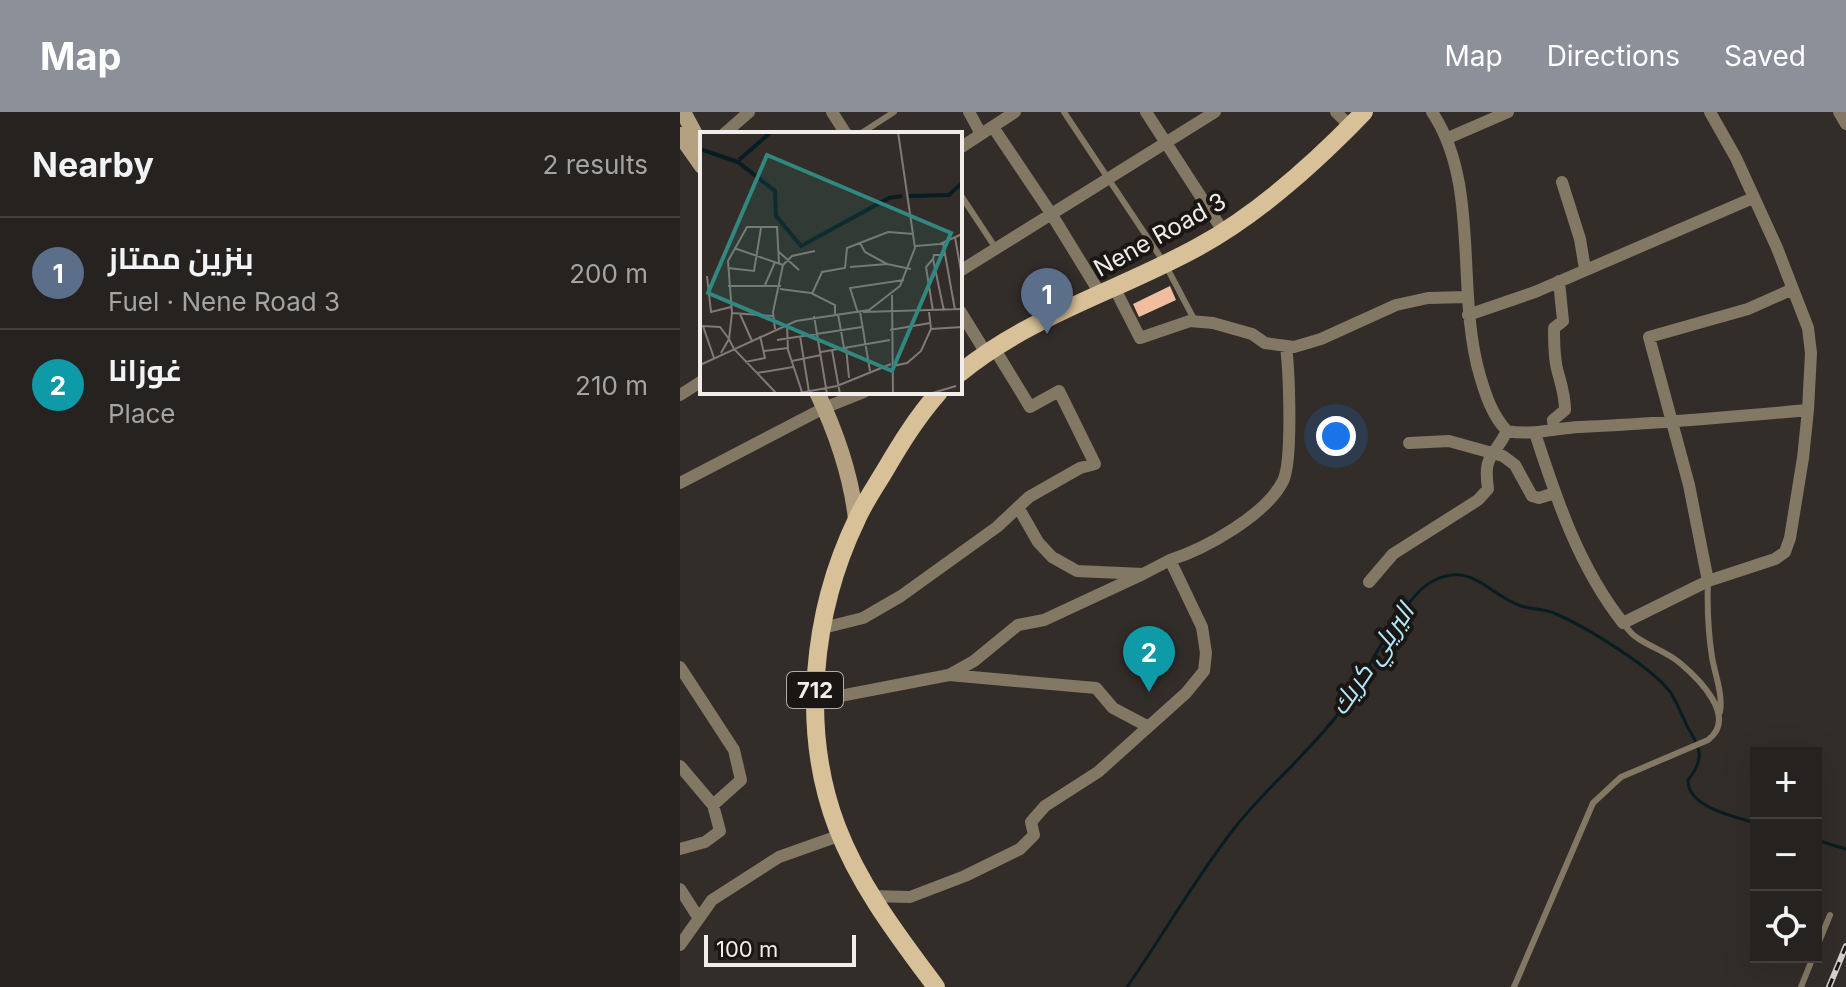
<!DOCTYPE html>
<meta charset="utf-8">
<style>
:root{--surface:#26221f;--page:#322f2c;--text:#f1f3f6;--muted:#a4a4a4;--line:#423f3d;--accent:#8c9099}
body{margin:0;font-family:Inter,Cairo,sans-serif;background:var(--page);color:var(--text)}
.controls{position:absolute;right:24px;bottom:24px;display:grid;overflow:hidden;border-radius:0px;box-shadow:0 8px 32px #0002}
.controls button{width:72px;height:72px;display:grid;place-items:center;padding:0;border:0;border-bottom:2px solid var(--line);background:var(--surface);color:var(--text);font:40px sans-serif}
.scale{position:absolute;left:24px;bottom:20px;width:152px;box-sizing:border-box;padding-left:8px;border:4px solid #f1edeb;border-top:0;font-size:22px;line-height:28px;white-space:nowrap;color:#f1edeb;-webkit-text-stroke:6px #191614;paint-order:stroke}
.you{position:absolute;left:656px;top:324px;width:28px;height:28px;margin:-20px;border:6px solid #fff;border-radius:50%;background:#1a73e8;box-shadow:0 0 0 12px #1a73e833}
.badge{display:grid;place-items:center;width:52px;height:52px;border-radius:50%;background:var(--accent);color:#fff;font-size:26px;font-weight:700}
.pin{position:absolute;translate:-50% -66px;filter:drop-shadow(0 2px 4px #0008)}
.pin::after{content:'';position:absolute;top:42px;width:28px;height:24px;background:inherit;clip-path:polygon(0 0,100% 0,50% 100%)}
.list{margin:0;padding:0;list-style:none}
h2{display:flex;justify-content:space-between;align-items:center;height:104px;margin:0;padding:0 32px;font-size:34px}
h2 small{font-size:26px;font-weight:400;color:var(--muted)}
.list li{display:grid;grid-template-columns:52px 1fr auto;gap:24px;align-items:center;box-sizing:border-box;height:112px;padding:0 32px;border-top:2px solid var(--line)}
.list b{display:block;font-size:30px;white-space:nowrap}
.list p{margin:0;font-size:26px;white-space:nowrap;color:var(--muted)}
.list em{font-size:26px;font-style:normal;color:var(--muted)}
.icon{flex:none;width:44px;height:44px;fill:none;stroke:currentColor;stroke-width:2;stroke-linecap:round;stroke-linejoin:round}
.map{position:relative;flex:none;width:1166px;height:875px;overflow:hidden}
header{display:flex;align-items:center;gap:48px;box-sizing:border-box;height:112px;padding:0 40px;background:var(--accent);color:#fff}
header strong{font-size:38px}
nav{display:flex;gap:44px;margin-inline-start:auto;font-size:28px}
main{display:flex}
aside{flex:1;background:var(--surface)}
.map>svg:first-child{display:block}
.lines{fill:none;stroke-linecap:round;stroke-linejoin:round}
.stream{stroke:#081d22;stroke-width:3}
.building{fill:#f0be9f}
.lane{stroke:#837864;stroke-width:6}
.street{stroke:#837864;stroke-width:12}
.secondary{stroke:#b3a181;stroke-width:16}
.primary{stroke:#d8c098;stroke-width:18}
.rail-casing{stroke:#d5d1ce;stroke-width:6}
.rail{stroke:#191614;stroke-width:3;stroke-dasharray:9;stroke-linecap:butt}
.labels{text-anchor:middle;stroke-width:8;stroke-linejoin:round;paint-order:stroke}
.shield{fill:#191614;stroke:#b0acaa;stroke-width:2}
.shield-label{font-size:22px;font-weight:bold;fill:#f1edeb}
.street-label{font-size:24px;fill:#f1edeb;stroke:#191614}
.water-label{font-size:26px;font-style:italic;fill:#b2eaf9;stroke:#191614}
.inset-river{fill:none;stroke:#081d22;stroke-width:4}
.inset-road{fill:none;stroke:#7f7a77;stroke-width:2}
.view{fill:#318881;fill-opacity:0.15;stroke:#318881;stroke-width:4}
.inset-edge{fill:none;stroke:#f1edeb;stroke-width:4}
</style>
<header>
<strong>Map</strong>
<nav><a>Map</a><a>Directions</a><a>Saved</a></nav>
</header>
<main>
<aside>
<h2>Nearby<small>2 results</small></h2>
<ul class="list">
<li><span class="badge" style="background:#5c6f8a">1</span><div><b>بنزين ممتاز</b><p>Fuel · Nene Road 3</p></div><em>200 m</em></li>
<li><span class="badge" style="background:#0f9aa8">2</span><div><b>غوزانا</b><p>Place</p></div><em>210 m</em></li>
</ul>
</aside>
<div class="map">
<svg width="1166" height="875" viewBox="0 0 1166 875">
<rect width="100%" height="100%" fill="#332d29"/>
<g class="lines">
<path class="stream" d="M1136,728L1166,737
M447,875C484,822 516,765 556,714C589,673 631,639 662,597C685,566 722,484 753,469C793,449 808,483 841,494C853,498 865,496 876,502C906,515 972,555 991,581C997,591 1002,603 1007,614C1020,636 1026,646 1008,668C1007,695 1055,705 1076,711"/>
</g>
<path class="building" d="M490,174L496,188L459,205L453,192Z"/>
<g class="lines">
<path class="lane" d="M384,0L485,152L515,209
M180,22L214,0
M280,82L315,135
M1028,469C1027,495 1028,519 1032,545C1035,563 1043,581 1040,600
M1136,837L1150,803
M834,875L913,691L941,665L1028,628C1058,605 1019,567 1000,551C987,540 970,535 956,525C951,522 947,516 943,511
M1121,875L1133,845"/>
<path class="street" d="M152,0L166,22
M289,0L301,22
M466,0L543,119
M656,0L670,14
M752,0C801,73 775,179 800,264C806,284 812,303 827,319C852,324 874,316 900,315C976,312 1052,305 1128,298
M1159,0L1166,12
M313,15L372,103L421,183
M44,22L69,0
M768,26L828,0
M280,36L335,0
M882,70L900,127L905,157
M280,159L535,0
M435,177L460,226L510,209L533,211L572,222L585,231L614,235L641,227L716,193L748,186L786,185
M280,199L306,241
M788,203L855,180L1073,86
M0,283L22,269
M874,318L873,308L885,298C885,283 881,272 877,257C874,244 874,230 874,216L883,209L879,169
M855,321C877,389 899,455 943,511L1028,469L1095,447L1105,440L1110,426L1123,346L1128,298L1131,241L1128,216L1097,136L1056,46L1030,0
M729,331L769,329L823,344L835,353L852,384L859,386L875,381
M0,371L144,296L184,280
M338,395L358,430L372,445L397,459L463,462L490,448
M1028,469L1009,373L969,225L1068,197L1113,177
M689,470L713,442L798,388L808,377C803,342 813,347 827,319
M143,516L183,506L221,484L317,415L349,385L400,356L415,352L379,279L350,295L314,236
M0,555L54,638L61,668L33,693
M269,563L416,576L433,596L467,614
M134,589L269,563L294,549L338,513L364,508L463,462
M0,654L33,693L40,719L25,730L0,737
M0,777L18,805
M190,784L230,785L285,764L340,737L354,723L351,710L365,694L418,660L506,581L524,559L526,541L522,515L490,448C525,437 586,403 603,369C613,349 609,259 606,234
M0,833L32,788L99,745L161,723"/>
<path class="secondary" d="M3,0L22,35
M0,23L22,54
M137,280C156,320 171,363 176,407"/>
<path class="primary" d="M280,261C349,204 440,178 518,135C580,101 635,51 684,0
M256,875C219,825 180,775 157,715C120,618 132,500 177,407C184,391 195,375 204,360C221,331 237,305 259,280"/>
<defs>
<path id="rail" d="M1149,875L1166,834"/>
</defs>
<use href="#rail" class="rail-casing"/>
<use href="#rail" class="rail"/>
</g>
<g class="labels">
<rect class="shield" x="107" y="560" width="56" height="36" rx="6"/>
<g class="shield-label">
<text x="135" y="586">712</text>
</g>
<g class="street-label">
<text transform="translate(480 123) rotate(-29)" y="8">Nene Road 3</text>
</g>
<g class="water-label">
<text transform="translate(692 547) rotate(-56)" y="9">اليريلي كريك</text>
</g>
</g>
<g transform="translate(20 20)">
<rect width="262" height="262" fill="#332d29"/>
<path class="inset-river" d="M0,17L38,30L75,59L76,84L101,114L189,66L202,64M39,28L71,0M209,64L249,63L262,51"/>
<path class="inset-road" d="M255,105L262,145M160,111L165,120L187,132M243,111L255,178M215,114L240,112L262,102M34,116L83,133L73,180L75,197M79,120L99,138M83,133L92,124L115,119M150,135L187,132L211,137M28,136L54,139L61,96M7,144L11,180L31,175M65,153L75,130M28,154H81M80,157L111,161L135,173V182M112,162L122,140L145,136L147,116L188,100L214,102M192,163L193,262M233,179L226,135L233,127M244,179L233,127L234,123H245M160,180L170,239M163,180L262,177M229,180L231,197L262,195M32,181L29,207L34,217L77,262M158,181L150,156L204,148M40,182L52,209M138,182L144,216M73,184L32,181L28,129L47,95H77L79,131M114,184L127,262M87,192L88,218L102,260M190,198L230,191M100,204L109,260M77,208L162,195M146,215L149,246M132,218L140,262M64,219L88,216M121,220L190,208M14,226L3,194L20,195L29,207L21,221M92,229L121,223M45,230L65,226L60,204M0,233L96,189L169,178L200,154L215,116L198,0M193,234L207,231L221,219L231,197M57,241L93,235M94,262L137,254L191,232M229,262L256,254"/>
<path class="view" d="M67,23L251,101L192,239L8,161Z"/>
<rect width="262" height="262" class="inset-edge"/>
</g>
</svg>
<div class="controls">
<button>+</button>
<button>−</button>
<button><svg class="icon" aria-label="locate" viewBox="0 0 24 24"><circle cx="12" cy="12" r="6"/><path d="M12 2v4M12 18v4M2 12h4M18 12h4"/></svg></button>
</div>
<div class="scale">100 m</div>
<div class="you"></div>
<div class="pin badge" style="left:367px;top:222px;background:#5c6f8a">1</div>
<div class="pin badge" style="left:469px;top:580px;background:#0f9aa8">2</div>
</div>
</main>
